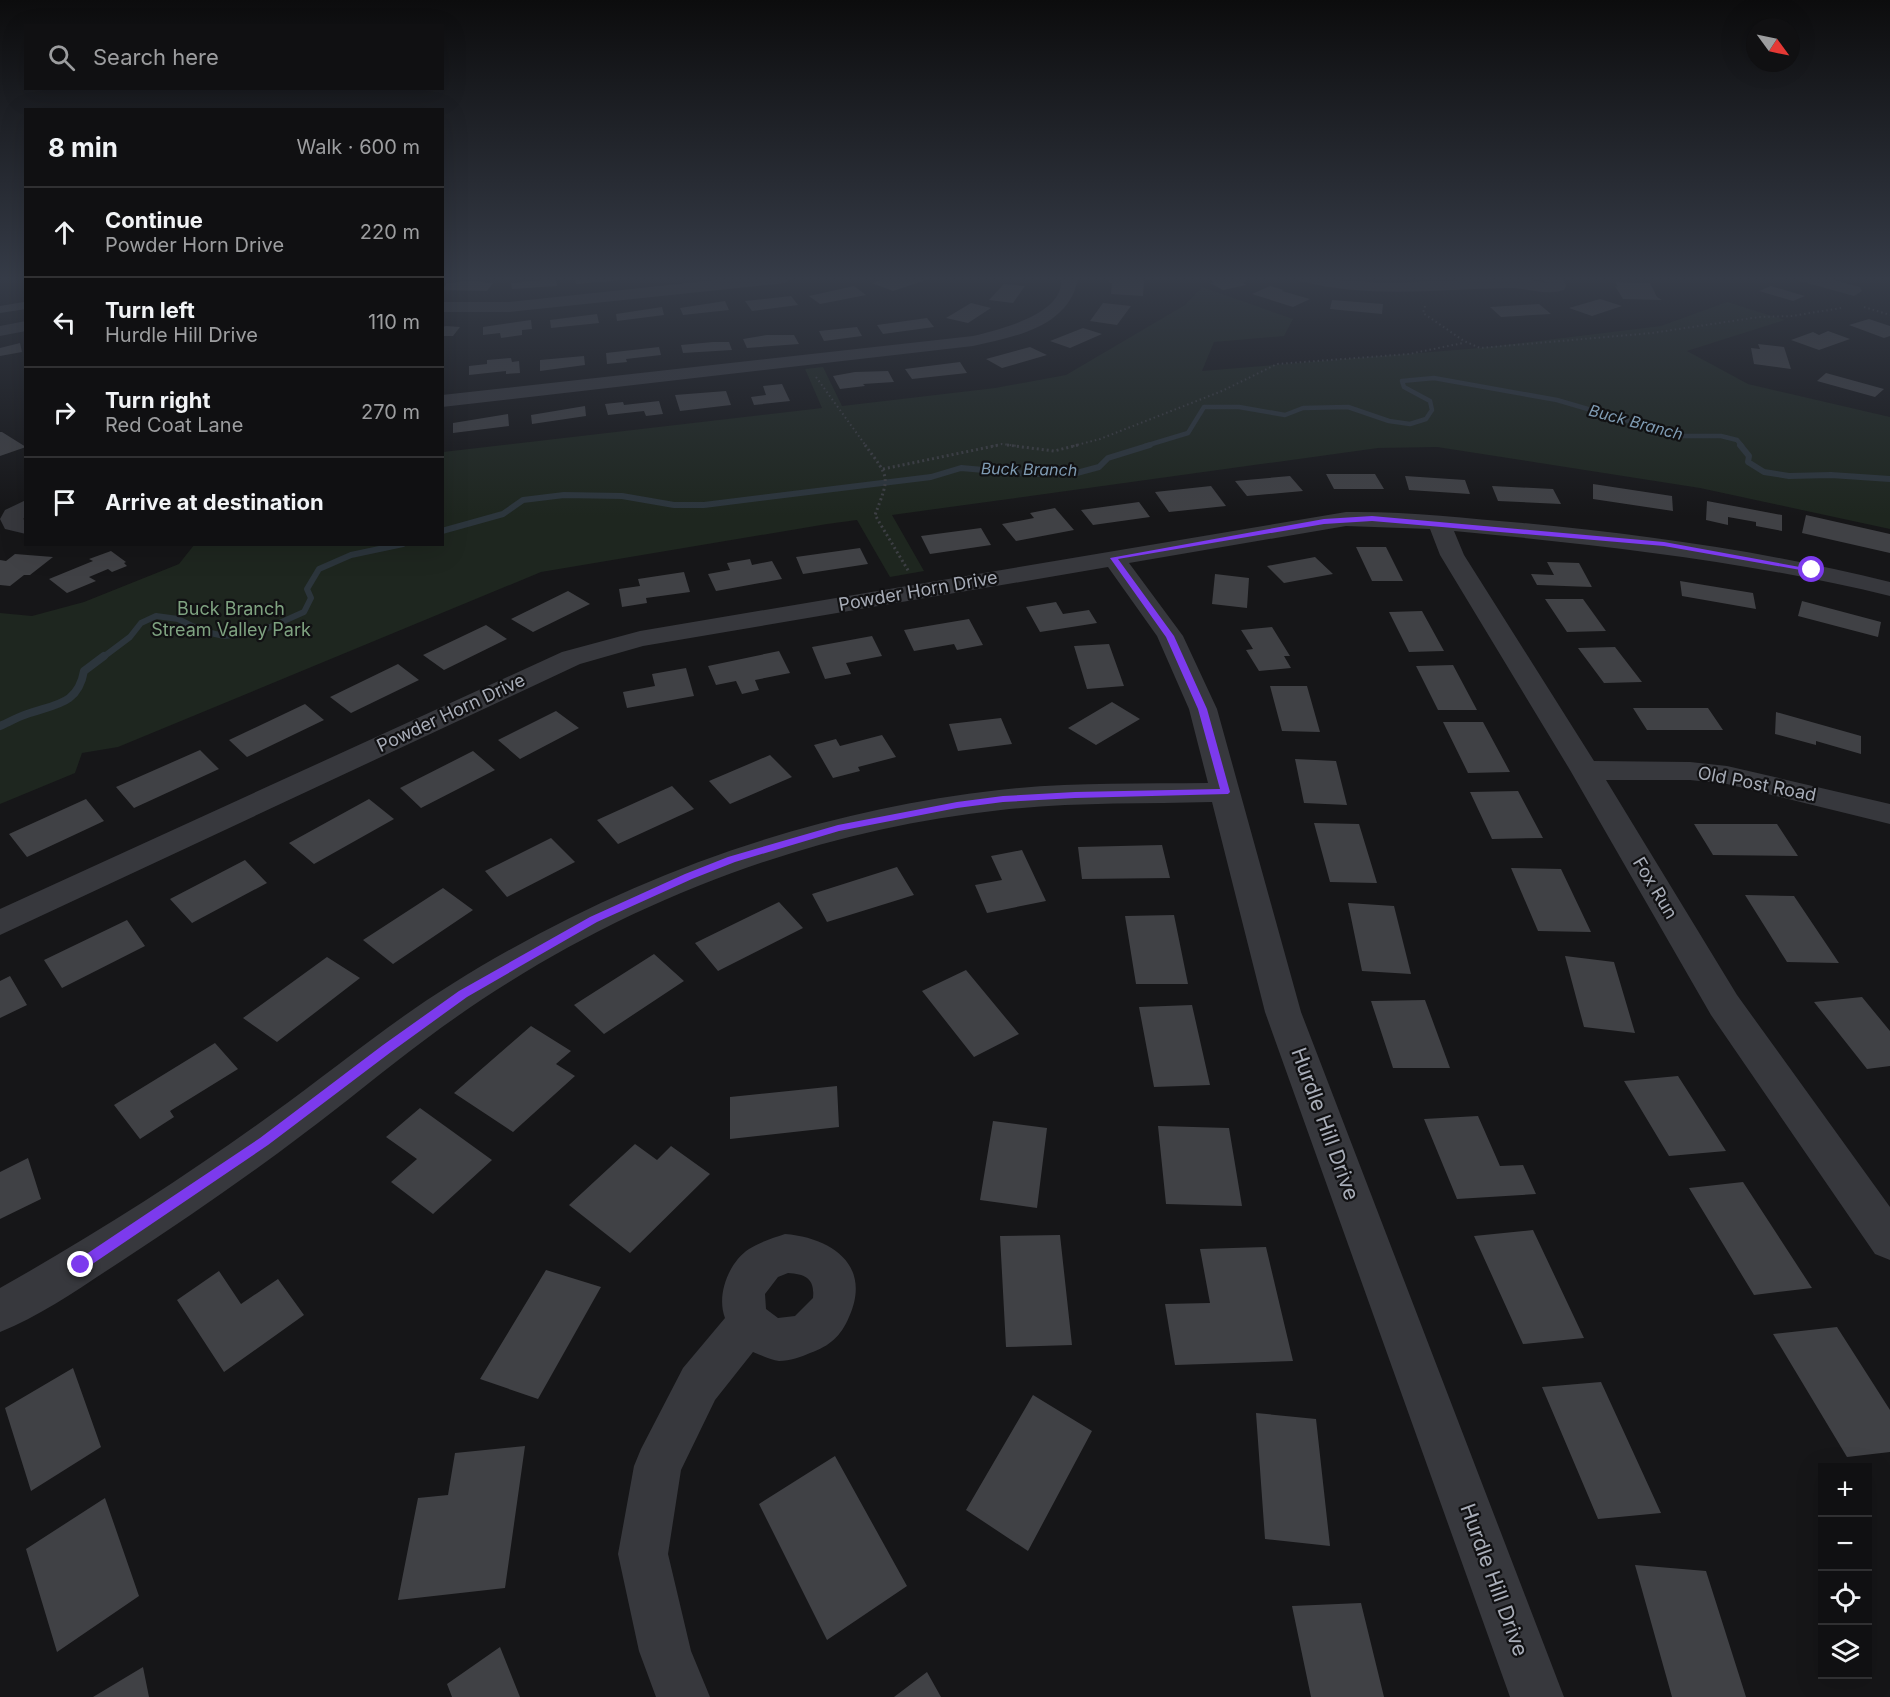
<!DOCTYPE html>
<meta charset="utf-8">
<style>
:root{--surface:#101012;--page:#19191b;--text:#f1f3f6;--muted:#9c9d9f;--line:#303032}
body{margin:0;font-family:Inter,sans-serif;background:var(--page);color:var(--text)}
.controls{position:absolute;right:18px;bottom:18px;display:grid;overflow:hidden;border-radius:0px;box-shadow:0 6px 24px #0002}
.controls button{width:54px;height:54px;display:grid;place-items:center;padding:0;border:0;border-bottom:2px solid var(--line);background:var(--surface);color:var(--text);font:30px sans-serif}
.compass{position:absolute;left:1746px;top:18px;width:54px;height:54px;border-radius:50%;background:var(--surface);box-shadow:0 6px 24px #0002;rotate:123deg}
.stop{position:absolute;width:18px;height:18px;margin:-14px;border:4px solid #7c3aed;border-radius:50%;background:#fff}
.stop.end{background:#7c3aed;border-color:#fff;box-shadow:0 2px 6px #0008}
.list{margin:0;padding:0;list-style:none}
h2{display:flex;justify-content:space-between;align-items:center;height:78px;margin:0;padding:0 24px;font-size:26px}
h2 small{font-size:20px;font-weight:400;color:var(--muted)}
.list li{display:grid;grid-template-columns:39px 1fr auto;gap:18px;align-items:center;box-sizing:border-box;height:90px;padding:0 24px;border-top:2px solid var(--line)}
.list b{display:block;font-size:22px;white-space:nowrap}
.list p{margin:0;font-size:20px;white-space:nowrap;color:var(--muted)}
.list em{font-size:20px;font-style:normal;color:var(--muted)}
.icon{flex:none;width:33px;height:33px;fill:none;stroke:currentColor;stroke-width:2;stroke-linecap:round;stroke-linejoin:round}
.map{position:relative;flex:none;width:1890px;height:1697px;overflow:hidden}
.search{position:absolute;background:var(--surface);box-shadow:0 6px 24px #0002;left:24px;top:24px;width:420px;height:66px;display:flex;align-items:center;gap:15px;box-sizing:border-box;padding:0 21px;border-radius:0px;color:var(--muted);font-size:22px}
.panel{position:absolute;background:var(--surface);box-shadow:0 6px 24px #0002;left:24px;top:108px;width:420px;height:438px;border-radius:0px}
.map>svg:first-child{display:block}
.green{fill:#1e261f}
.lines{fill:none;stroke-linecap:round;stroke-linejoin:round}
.stream-far2{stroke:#2c353c;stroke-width:4.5}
.stream-far1{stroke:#2c353c;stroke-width:6}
.stream{stroke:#2c353c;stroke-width:8}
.building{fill:#404145}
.path-far1{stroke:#3d3f44;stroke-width:2;stroke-dasharray:1.5 3;stroke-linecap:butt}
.path{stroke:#3d3f44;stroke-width:3;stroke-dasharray:2 3;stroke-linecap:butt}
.street{fill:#37383d;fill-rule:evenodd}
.route{fill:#7c3aed}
.labels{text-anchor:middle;stroke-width:4.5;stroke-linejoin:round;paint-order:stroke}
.far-water-label{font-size:16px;font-style:italic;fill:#7f9bb3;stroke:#111113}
.street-label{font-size:18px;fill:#a8adb8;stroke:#111113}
.park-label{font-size:18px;fill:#7fa381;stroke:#111113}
.near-street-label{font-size:21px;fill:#a8adb8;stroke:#111113}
</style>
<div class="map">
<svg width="1890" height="1697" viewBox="0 0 1890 1697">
<rect width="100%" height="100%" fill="#161618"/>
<path class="green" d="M1202,287L1293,319L1284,336L1214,342L1202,371L1480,348L1661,326L1727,302L1785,320L1687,351L1748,384L1890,417V529L1700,488L1437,447L1378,448L892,515L924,571L890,577L857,520L827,524L541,572L118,747L82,753L75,773L0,804V613L32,616L84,602L179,564L194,545L442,544L443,452L822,408L805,369L823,367L842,406L995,388L1066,375L1185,305Z"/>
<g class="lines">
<path class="stream-far2" d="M1145,446L1188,433L1204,407H1239L1285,415L1303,408L1348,407L1389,421L1410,424L1426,419L1432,410L1430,401L1404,387L1402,381L1434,378L1557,400L1680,436H1721L1737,440L1742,446"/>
<path class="stream-far1" d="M1740,445L1749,456L1748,462L1764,472L1789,476L1831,475L1890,479
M442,531L503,514L523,500L564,495L622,496L674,505H704L931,477L961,468L1029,474H1073L1099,467L1108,458L1150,445
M102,658L130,637L141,623L156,616L178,619L202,631L224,636L257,633L304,612L311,598L307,589L319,569L351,555L403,544"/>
<path class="stream" d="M0,726C9,722 18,717 27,714C55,704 78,705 84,671L104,656"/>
</g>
<path class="building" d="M575,278H620L621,280L576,284Z
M887,278H922L926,280L893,291L872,283Z
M1109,278L1144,280L1143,296L1111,294L1112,283H1109Z
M1208,278H1239L1246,281L1242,282L1246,285L1223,290L1210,283L1214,282Z
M556,279L557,286L512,289L511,283Z
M471,281L493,283L487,291L442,290L447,283Z
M1615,282L1650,283L1657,297L1662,300L1623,299L1615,286L1618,287Z
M1004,284L1025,286L1013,303L989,300Z
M854,286L866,295L820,304L809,296Z
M1270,286L1284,290L1282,291L1310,299L1293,307L1252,294Z
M1771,286L1798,294L1805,296L1793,301L1759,291Z
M791,296L798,305L752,311L745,301Z
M1600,299L1622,306L1592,316L1569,308Z
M1332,300L1383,304L1382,314L1330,309Z
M725,301L729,310L683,315L680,308Z
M24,302L26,309L0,313V306Z
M971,303L991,308L968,323L946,318Z
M1103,303L1131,306L1117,325L1090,321Z
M1539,304L1551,314L1501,317L1490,307Z
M662,307L664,315L617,321L616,314Z
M597,314L599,323L551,328L550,320Z
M927,318L934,327L883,334L877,325Z
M1869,319L1890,326V336L1884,338L1849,325Z
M531,320L532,329L522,330V335L501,338L500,333L483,335V327Z
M442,327L446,326L460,327L453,336H442Z
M857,327L862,336L824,341L819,331Z
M1083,328L1102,334L1070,348L1050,341Z
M1828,331L1850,339L1819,350L1791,340L1813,332L1819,335Z
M767,335H794L799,344L747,348L743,339Z
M713,342H729L732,350L683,353L681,345Z
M20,343L22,352L0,356V348Z
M1758,344L1784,347L1791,369L1754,364L1751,348L1760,349Z
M659,347L661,355L626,359L627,362L607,364L606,353Z
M1030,347L1047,355L1002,368L986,359Z
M584,356L585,365L540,371V360Z
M511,358L512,362L519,361L520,373L506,374V371L469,375V366L487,364V360Z
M960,362L967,373L912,379L905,369Z
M888,371L894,382L863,384L865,386L840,389L833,376L855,372Z
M1826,373L1884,389L1875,397L1817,381Z
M782,384L790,401L754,405L751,397L766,395L763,386Z
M726,391L731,405L680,411L675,395Z
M659,401L663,414L646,416L644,411L608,415L605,404L623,402L624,405Z
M585,406L586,416L532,424L531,415Z
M508,414L509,426L453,433V423Z
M0,432H2L26,447L0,456Z
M1326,474H1375L1384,489H1334Z
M1290,476L1303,491L1247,496L1235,481Z
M1405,476L1465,480L1470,494L1409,490Z
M1593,484L1672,496L1673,511L1593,499Z
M1211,486L1226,506L1169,512L1155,492Z
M1492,486L1553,489L1561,504L1498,501Z
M1707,501L1782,515V531L1756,526V522L1728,517V525L1706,520Z
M1139,502L1150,517L1093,525L1081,510Z
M1055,508L1074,530L1016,541L1002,524L1034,518L1030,513Z
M1806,515L1890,534V553L1802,533Z
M981,528L991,545L930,554L921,536Z
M1356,547H1386L1403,581H1372Z
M860,548L868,564L803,574L796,557Z
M111,551L126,562L124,563L127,566L112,572L108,569L89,577L96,581L67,593L49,579L93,561L89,559Z
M15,554L53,557L30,575H24L10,586L0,585V560L6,561Z
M1315,557L1333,574L1284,583L1267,566Z
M750,559L752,565L772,561L782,579L716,591L708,574L730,570L727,563Z
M1547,562L1579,563L1592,587L1537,585L1531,574L1554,575Z
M684,572L690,592L646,598L647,603L622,607L619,589L640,586L638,579Z
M1215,574L1249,578L1247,608L1212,604Z
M1680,581L1753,593L1756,609L1682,596Z
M568,591L590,604L533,632L511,619Z
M1545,599H1583L1606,631L1567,632Z
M1802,601L1881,622L1878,637L1798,616Z
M1056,602L1063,614L1089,610L1097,623L1040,632L1026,607Z
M1422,611L1444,651L1409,652L1389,612Z
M969,619L983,645L957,650L954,644L914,651L904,630Z
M486,625L507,639L444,670L423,655Z
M1272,627L1290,656H1284L1291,668L1259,671L1246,650L1253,649L1241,630Z
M872,636L882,656L846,663L851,674L825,679L812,647Z
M1109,644L1124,686L1087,689L1074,646Z
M1615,647L1642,682L1604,683L1578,648Z
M779,651L790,673L755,680L759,690L742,694L736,681L716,685L708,666Z
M398,664L419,680L351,713L330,697Z
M1453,665L1477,710H1438L1416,666Z
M686,668L694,696L627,708L623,692L655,686L652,674Z
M1270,686H1307L1320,732L1282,731Z
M1112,702L1140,719L1096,745L1068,728Z
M305,704L324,720L247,757L229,740Z
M1633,708H1708L1723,730H1647Z
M556,711L579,728L520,759L498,740Z
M1776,712L1861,736V754L1816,741V745L1775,734Z
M1001,718L1012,744L958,751L949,724Z
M1443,722H1483L1510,772L1468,773Z
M882,735L896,757L858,767L860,771L833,778L814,745L836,739L840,746Z
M200,750L219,769L134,808L116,787Z
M473,751L495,770L421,808L400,788Z
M770,755L792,777L730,804L709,781Z
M1295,759L1336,761L1347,805L1304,803Z
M672,786L694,809L618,844L597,820Z
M1518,791L1543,838L1492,839L1470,792Z
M86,799L104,821L27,857L9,834Z
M369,799L394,819L314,864L289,843Z
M1314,823L1359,824L1377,883L1330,882Z
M1694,824H1777L1798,856L1713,855Z
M551,838L575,862L507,897L485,871Z
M1162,845L1170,878L1082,879L1078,847Z
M1022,850L1046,901L987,913L975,885L1002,880L991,856Z
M245,860L267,883L192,923L170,899Z
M897,867L914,895L827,922L812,894Z
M1511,868L1561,869L1591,932L1538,931Z
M443,888L473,910L393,964L363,940Z
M1745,895L1794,896L1839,963L1787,962Z
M779,902L803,928L718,971L695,943Z
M1348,903L1394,906L1411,974L1362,971Z
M1174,915L1188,984H1136L1125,916Z
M127,920L145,946L62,988L44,960Z
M654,954L684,981L604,1034L574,1005Z
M1565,956L1614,962L1635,1033L1584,1027Z
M327,957L360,978L277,1042L243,1018Z
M966,970L1019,1034L974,1057L922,991Z
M10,976L27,1005L0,1018V981Z
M1862,997L1890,1031V1066L1867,1069L1814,1002Z
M1425,1000L1450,1068H1393L1371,1001Z
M1192,1005L1210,1085L1154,1087L1139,1007Z
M531,1026L571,1051L556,1064L575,1076L513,1132L454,1093Z
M215,1043L238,1069L170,1111L174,1117L140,1139L114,1105Z
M1678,1076L1726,1151L1669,1156L1624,1081Z
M837,1086L839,1127L730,1139V1097Z
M420,1108L492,1160L433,1214L391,1182L417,1159L386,1137Z
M1478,1116L1500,1166L1523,1165L1536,1194L1457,1199L1424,1119Z
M993,1121L1047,1128L1037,1208L980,1200Z
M1158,1126L1229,1128L1242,1206L1166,1204Z
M635,1144L657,1160L671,1146L710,1174L630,1253L569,1205Z
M28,1158L41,1199L0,1219V1172Z
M1743,1182L1812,1288L1754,1295L1689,1188Z
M1533,1230L1584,1338L1523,1344L1474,1236Z
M1060,1235L1072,1345L1006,1347L1000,1236Z
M1266,1247L1293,1361L1175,1365L1165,1304L1210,1303L1200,1249Z
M546,1270L601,1287L538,1399L480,1379Z
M219,1271L241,1304L278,1279L304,1315L224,1372L177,1300Z
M1837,1327L1890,1410V1452L1847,1457L1773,1334Z
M73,1368L101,1447L31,1491L5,1408Z
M1601,1382L1661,1513L1598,1519L1542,1387Z
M1033,1395L1092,1431L1028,1551L966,1510Z
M1256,1413L1316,1419L1330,1546L1265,1539Z
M525,1446L505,1588L398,1600L418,1498L448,1495L455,1453Z
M835,1456L907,1586L827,1640L759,1504Z
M105,1498L139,1596L57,1652L26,1549Z
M1635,1565L1706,1571L1746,1697H1672Z
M1361,1603L1384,1697H1311L1292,1606Z
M500,1647L520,1697H452L447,1684Z
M143,1667L149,1697H93Z
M927,1672L941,1697H894Z"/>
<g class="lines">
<path class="path-far1" d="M1425,306L1423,313L1464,341L1480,348L1652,333L1759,317L1792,316L1841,308
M1864,307L1890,315
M816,377L866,446
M992,446L1002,444L1018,446
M1073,446L1100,439L1222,391L1277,364L1409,354L1463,343"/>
<path class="path" d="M865,445C890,479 890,475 875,515L909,572
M1007,445L1054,451L1078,445
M883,469L999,445"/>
<path class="street" d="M735,278H793L785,283L509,312H442V302H509Z
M1062,278H1078C1070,327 1014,337 973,346L442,407V395L973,336C997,330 1048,318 1059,292C1061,288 1061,283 1062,278Z
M1298,278L1386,283L1522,278L1547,283L1542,278H1563L1566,286L1564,290C1545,296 1529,288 1510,288C1439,289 1370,299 1300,281Z
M1798,278H1826L1860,287L1862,291L1854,296L1800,281Z
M26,321V331L0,336V326Z
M26,500V517L23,519L26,520V534L5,529L0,519L5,510Z
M1346,512C1405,511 1464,518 1523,523C1647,535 1769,552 1890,582V596C1746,561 1601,545 1454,531L1464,555L1594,761L1690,762L1727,766L1890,804V824L1727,784L1690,780H1606L1737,995L1890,1207V1260L1875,1254L1711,1015L1570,770L1440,555L1430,529L1346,526L1129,563L1183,636L1217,709L1301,1012L1564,1697H1510L1265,1012L1212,802C1142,804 1071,802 1001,810C794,832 593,914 426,1039C384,1070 344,1104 302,1135C244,1179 184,1220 123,1260C84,1285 43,1315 0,1332V1288C94,1235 185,1177 272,1114C332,1071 389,1023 452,984C618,880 804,812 999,790C1068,782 1138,784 1208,783L1189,709L1157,636L1108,567L643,646L580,664L0,935V909L562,652L640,631Z
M785,1234C833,1238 872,1266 849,1317C841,1336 830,1346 810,1353C801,1357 790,1361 779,1361C771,1360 761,1355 753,1352L715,1400L681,1470L668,1554L691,1651L710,1697H656L639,1651L618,1554L634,1466L641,1449L683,1368L725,1318C716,1295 729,1262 749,1249C760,1242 773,1238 785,1234ZM788,1273C806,1274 815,1279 813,1298L795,1316L778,1318L766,1309L765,1294L778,1277Z"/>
</g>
<linearGradient id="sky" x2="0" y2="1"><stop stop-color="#0c0c0d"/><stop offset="0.54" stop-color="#363c48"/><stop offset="1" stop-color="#363c48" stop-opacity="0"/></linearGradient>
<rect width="1890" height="516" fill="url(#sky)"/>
<path class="route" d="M1372,516L1664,542L1816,570L1812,572L1664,546L1372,521L1324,524L1118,559L1174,636L1207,709L1230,792L1228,794L1075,798L1003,802L957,808L839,831L735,862L692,879L597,922L467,997L391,1052L268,1145L85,1269H76L74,1265L76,1261L260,1138L383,1045L459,991L590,917L685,874L728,857L838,825L957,802L1003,796L1075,792L1220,789L1198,709L1166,637L1110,558L1324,519Z"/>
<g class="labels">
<g class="far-water-label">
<text transform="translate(1636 422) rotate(15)" y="6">Buck Branch</text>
<text transform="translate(1029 469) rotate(1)" y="6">Buck Branch</text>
</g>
<g class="street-label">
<text transform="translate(918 591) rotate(-10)" y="6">Powder Horn Drive</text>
<text transform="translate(451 713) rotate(-25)" y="6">Powder Horn Drive</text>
<text transform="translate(1757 784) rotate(11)" y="6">Old Post Road</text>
<text transform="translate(1655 888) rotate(59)" y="6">Fox Run</text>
</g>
<g class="park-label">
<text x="231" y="615">Buck Branch<tspan x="231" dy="21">Stream Valley Park</tspan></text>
</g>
<g class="near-street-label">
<text transform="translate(1325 1124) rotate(70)" y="7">Hurdle Hill Drive</text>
<text transform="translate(1494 1580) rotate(70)" y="7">Hurdle Hill Drive</text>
</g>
</g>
</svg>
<div class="controls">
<button>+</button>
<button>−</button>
<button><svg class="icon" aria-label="locate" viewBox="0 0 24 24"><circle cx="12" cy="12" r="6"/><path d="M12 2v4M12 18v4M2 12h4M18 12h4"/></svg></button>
<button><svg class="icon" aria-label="layers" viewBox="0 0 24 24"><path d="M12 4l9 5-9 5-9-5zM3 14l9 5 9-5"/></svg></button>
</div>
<svg class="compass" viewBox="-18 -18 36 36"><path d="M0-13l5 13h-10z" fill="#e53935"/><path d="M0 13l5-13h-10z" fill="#9c9d9f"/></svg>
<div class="stop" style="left:1812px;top:570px"></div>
<div class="stop end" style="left:81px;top:1265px"></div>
<div class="search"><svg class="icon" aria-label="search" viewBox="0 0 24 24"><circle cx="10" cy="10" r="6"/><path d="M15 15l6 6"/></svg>Search here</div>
<section class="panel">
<h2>8 min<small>Walk · 600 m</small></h2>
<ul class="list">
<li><svg class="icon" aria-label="ahead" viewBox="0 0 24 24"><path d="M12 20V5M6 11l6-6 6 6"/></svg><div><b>Continue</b><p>Powder Horn Drive</p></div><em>220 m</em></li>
<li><svg class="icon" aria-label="left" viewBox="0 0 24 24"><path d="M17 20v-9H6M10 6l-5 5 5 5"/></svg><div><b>Turn left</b><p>Hurdle Hill Drive</p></div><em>110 m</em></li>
<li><svg class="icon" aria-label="right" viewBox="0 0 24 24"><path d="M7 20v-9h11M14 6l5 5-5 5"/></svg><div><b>Turn right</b><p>Red Coat Lane</p></div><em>270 m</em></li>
<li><svg class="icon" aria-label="arrive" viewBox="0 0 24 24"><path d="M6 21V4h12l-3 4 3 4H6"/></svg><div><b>Arrive at destination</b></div></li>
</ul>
</section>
</div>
